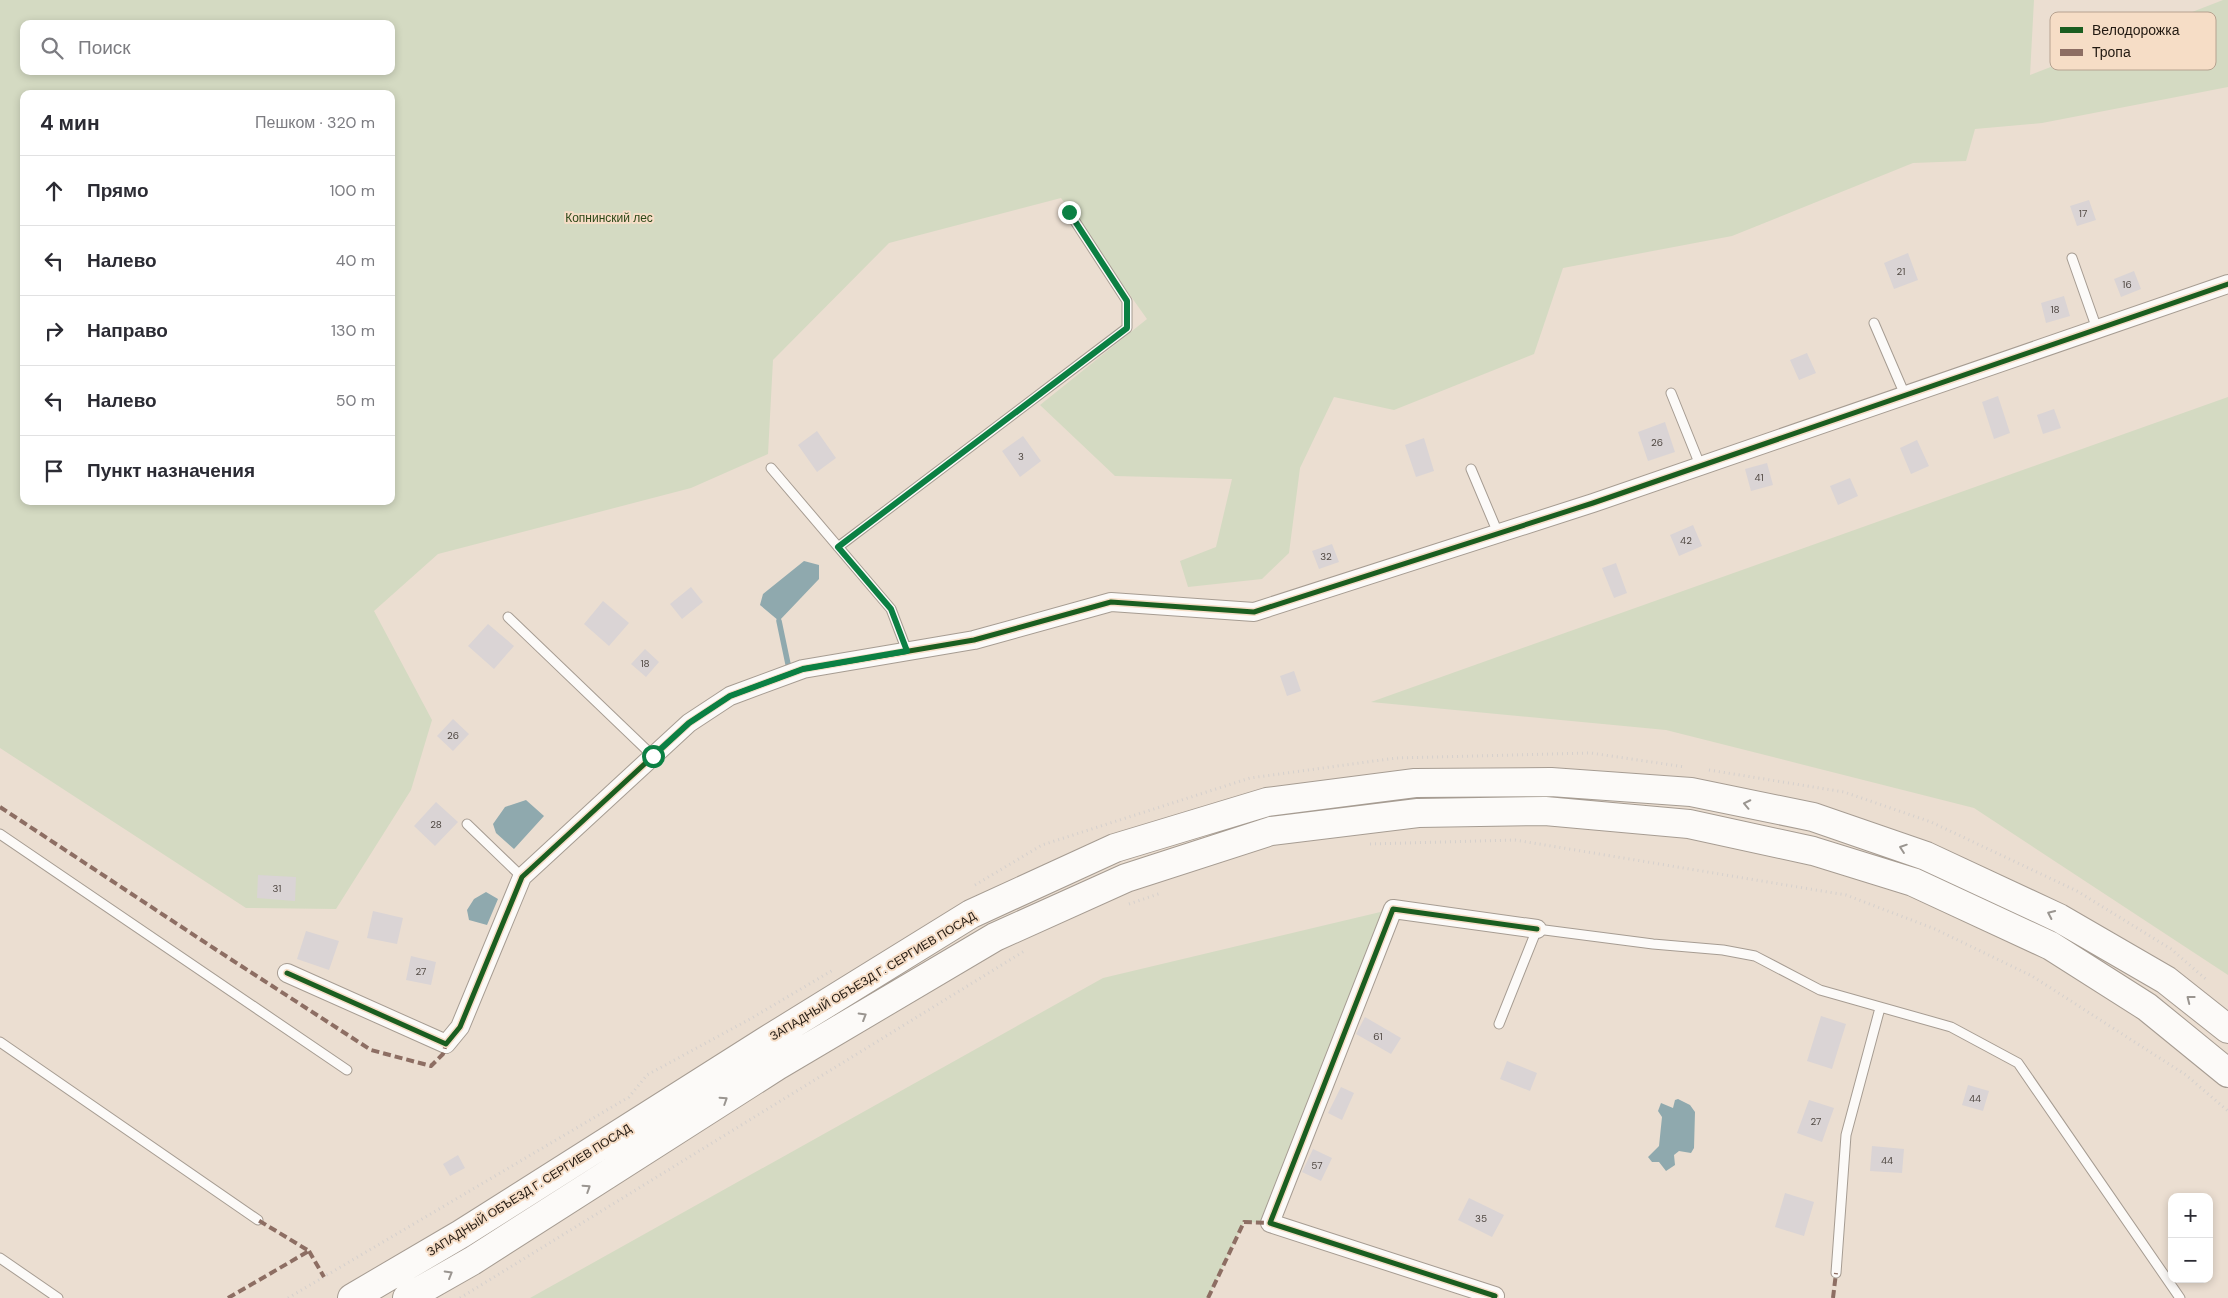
<!DOCTYPE html>
<html lang="ru">
<meta charset="utf-8">
<style>
:root{--surface:#fff;--page:#f7f7f7;--text:#2b2b33;--muted:#7c7c81;--line:#e1e1e2}
body{margin:0;font-family:"DM Sans",sans-serif;background:var(--page);color:var(--text)}
.controls{position:absolute;right:15px;bottom:15px;display:grid;overflow:hidden;border-radius:10px;box-shadow:0 2px 8px #0003}
.controls button{width:45px;height:45px;display:grid;place-items:center;padding:0;border:0;border-bottom:1px solid var(--line);background:var(--surface);color:var(--text);font:25px sans-serif}
.stop{position:absolute;width:15px;height:15px;margin:-11px;border:4px solid #0b8043;border-radius:50%;background:#fff}
.stop.end{background:#0b8043;border-color:#fff;box-shadow:0 1px 5px #0008}
.list{margin:0;padding:0;list-style:none}
h2{display:flex;justify-content:space-between;align-items:center;height:65px;margin:0;padding:0 20px;font-size:21px}
h2 small{font-size:16px;font-weight:400;color:var(--muted)}
.list li{display:grid;grid-template-columns:32px 1fr auto;gap:15px;align-items:center;box-sizing:border-box;height:70px;padding:0 20px;border-top:1px solid var(--line)}
.list b{display:block;font-size:19px;white-space:nowrap}
.list em{font-size:16px;font-style:normal;color:var(--muted)}
.icon{flex:none;width:28px;height:28px;fill:none;stroke:currentColor;stroke-width:2;stroke-linecap:round;stroke-linejoin:round}
.map{position:relative;flex:none;width:2228px;height:1298px;overflow:hidden}
.search{position:absolute;background:var(--surface);box-shadow:0 2px 8px #0003;left:20px;top:20px;width:375px;height:55px;display:flex;align-items:center;gap:12px;box-sizing:border-box;padding:0 18px;border-radius:10px;color:var(--muted);font-size:19px}
.panel{position:absolute;background:var(--surface);box-shadow:0 2px 8px #0003;left:20px;top:90px;width:375px;height:415px;border-radius:10px}
.map>svg:first-child{display:block}
.green{fill:#d4dac2;fill-rule:evenodd}
.water{fill:#8fa9ae}
.lines{fill:none;stroke-linecap:round;stroke-linejoin:round}
.stream{stroke:#8fa9ae;stroke-width:5.5}
.building{fill:#dad4d5}
.service-casing{stroke:#a69c92;stroke-width:11}
.minor-casing{stroke:#a69c92;stroke-width:20}
.primary-casing{stroke:#a69c92;stroke-width:30}
.path{stroke:#d5d0cd;stroke-width:3;stroke-dasharray:1 4;stroke-linecap:butt}
.service{stroke:#fcfaf8;stroke-width:9}
.minor{stroke:#fcfaf8;stroke-width:18}
.primary{stroke:#fcfaf8;stroke-width:28}
.quiet{stroke:#8d6e63;stroke-width:4;stroke-dasharray:8 4;stroke-linecap:butt}
.cycleway-casing{stroke:#f6ddc6;stroke-width:8}
.cycleway{stroke:#1b5e20;stroke-width:5}
.oneway{stroke:#9a9590}
.route{stroke:#0b8043;stroke-width:6}
.labels{text-anchor:middle;stroke-width:4;stroke-linejoin:round;paint-order:stroke}
.number-label{font-size:10px;fill:#504842}
.park-label{font-size:12px;fill:#2c4717;stroke:#f6ddc6}
.street-label{font-size:12px;fill:#221911;stroke:#f6ddc6}
.key{fill:#f6ddc6;stroke:#b6a290;stroke-width:1}
.key-label{font-size:14px;fill:#221911}
</style>
<div class="map">
<svg width="2228" height="1298" viewBox="0 0 2228 1298">
<rect width="100%" height="100%" fill="#ebded1"/>
<path class="green" d="M0,0H2034L2030,75L2223,0H2228V87L2042,123L1975,129L1966,161L1913,163L1732,236L1563,268L1534,354L1394,410L1334,397L1300,468L1289,553L1262,579L1188,587L1180,561L1216,547L1232,479L1115,476L1040,405L1147,319L1061,198L889,243L773,360L768,454L691,488L438,554L374,611L432,720L411,790L336,909L246,908L0,748ZM24,24H391V71H24ZM24,94H391V501H24Z
M2228,397V975L1974,808L1666,730L1371,702Z
M1393,909L1270,1223L1244,1222L1208,1298H530L1103,978Z"/>
<path class="water" d="M804,561L819,565V579L779,621L760,605L763,594Z
M526,800L544,816L514,849L496,833L493,824L505,807Z
M486,892L498,899L487,925L469,920L467,910L474,899Z
M1678,1099L1690,1105L1695,1112L1694,1148L1691,1153L1679,1151L1674,1155L1675,1165L1666,1171L1659,1162H1652L1648,1157L1659,1146L1662,1117L1658,1111L1661,1103L1673,1108L1675,1100Z"/>
<g class="lines">
<path class="stream" d="M779,621L788,664"/>
</g>
<path class="building" d="M2089,200L2096,220L2077,226L2070,206Z
M1908,253L1918,280L1894,289L1884,263Z
M2134,271L2141,289L2121,297L2114,279Z
M2064,296L2070,316L2046,323L2041,303Z
M1807,353L1816,373L1799,380L1790,360Z
M1998,396L2010,433L1994,439L1982,402Z
M2054,409L2061,428L2043,434L2037,415Z
M1665,422L1675,452L1648,461L1638,432Z
M817,431L836,458L817,472L798,445Z
M1023,436L1041,461L1020,477L1002,451Z
M1424,438L1434,471L1416,477L1405,445Z
M1917,440L1929,466L1911,474L1900,448Z
M1767,463L1773,485L1751,491L1745,469Z
M1850,478L1858,496L1838,505L1830,486Z
M1693,525L1702,546L1679,556L1670,535Z
M1332,544L1339,562L1319,569L1312,551Z
M1616,563L1627,593L1614,598L1602,568Z
M691,587L703,602L682,619L670,604Z
M603,601L629,623L609,646L584,624Z
M488,624L514,646L494,669L468,646Z
M645,649L659,662L646,677L631,664Z
M1294,671L1301,691L1287,696L1280,676Z
M453,719L469,734L453,751L437,736Z
M436,802L458,822L435,846L414,826Z
M258,875L296,877L295,901L257,898Z
M373,911L403,918L397,944L367,938Z
M306,931L339,941L329,970L297,959Z
M411,956L436,962L431,985L406,980Z
M1821,1016L1846,1024L1832,1069L1807,1061Z
M1365,1017L1401,1038L1391,1054L1356,1034Z
M1507,1061L1537,1073L1530,1091L1500,1079Z
M1968,1085L1989,1091L1983,1111L1962,1105Z
M1341,1087L1354,1093L1342,1120L1328,1113Z
M1809,1100L1834,1108L1822,1142L1797,1133Z
M1872,1146L1904,1149L1902,1173L1870,1171Z
M1313,1149L1332,1158L1321,1181L1302,1172Z
M458,1155L465,1168L450,1176L443,1164Z
M1785,1193L1814,1202L1804,1236L1775,1227Z
M1469,1198L1504,1215L1492,1237L1458,1220Z"/>
<g class="lines">
<defs>
<path id="service" d="M2072,258L2097,329
M1874,323L1905,395
M1671,393L1700,465
M771,468L891,609L907,651
M1471,469L1498,533
M838,547L1127,328V301L1069,212
M508,617L653,756
M467,824L522,877
M0,834L347,1070
M1499,1024L1537,929L1653,944L1723,950L1755,956L1820,990L1951,1027L2018,1063L2180,1298
M0,1042L258,1220
M0,1258L58,1298
M1836,1273L1846,1135L1880,1008"/>
<path id="minor" d="M287,973L446,1044L460,1027L522,877L689,723L730,696L803,669L974,640L1111,602L1254,612L1593,503L2228,284
M1494,1298L1495,1296L1270,1223L1393,909L1537,929"/>
<path id="primary" d="M352,1298L461,1234L764,1042L971,914L1115,848L1267,802L1415,783L1551,782L1691,792L1813,817L1926,856L2059,918L2166,980L2228,1029
M407,1298L472,1261L777,1066L995,937L1126,878L1271,831L1418,813L1545,811L1689,824L1813,851L1913,882L2051,946L2147,1007L2228,1073"/>
</defs>
<use href="#service" class="service-casing"/>
<use href="#minor" class="minor-casing"/>
<use href="#primary" class="primary-casing"/>
<path class="path" d="M1709,770L1844,792L1931,822L2077,891L2171,949L2207,980
M1370,844L1515,840L1846,895L1935,929L2032,976L2186,1075L2228,1111
M975,885L1042,845L1250,778L1396,758L1591,753L1685,767
M1129,904L1161,893
M288,1298L629,1097L647,1075L750,1019L833,970
M460,1298L1026,950"/>
<use href="#service" class="service"/>
<use href="#minor" class="minor"/>
<use href="#primary" class="primary"/>
<path class="quiet" d="M0,807L215,949L371,1050L431,1066L443,1054L446,1044
M309,1251L324,1277
M228,1298L309,1251L258,1220
M1208,1298L1244,1222L1270,1223
M1833,1298L1836,1273"/>
<defs>
<path id="cycleway" d="M287,973L446,1044L460,1027L522,877L689,723L730,696L803,669L974,640L1111,602L1254,612L1593,503L2228,284
M1494,1298L1495,1296L1270,1223L1393,909L1537,929"/>
</defs>
<use href="#cycleway" class="cycleway-casing"/>
<use href="#cycleway" class="cycleway"/>
</g>
<defs><path id="oneway-chevron" d="M-2-3.5L2.5 0L-2 3.5" fill="none" stroke-width="1.6" stroke-linecap="round" stroke-linejoin="round" transform="scale(1.25)"/></defs>
<g class="oneway">
<use href="#oneway-chevron" transform="translate(1747 804) rotate(-168)"/>
<use href="#oneway-chevron" transform="translate(1903 848) rotate(-161)"/>
<use href="#oneway-chevron" transform="translate(2051 914) rotate(-155)"/>
<use href="#oneway-chevron" transform="translate(2190 999) rotate(-142)"/>
<use href="#oneway-chevron" transform="translate(863 1016) rotate(-31)"/>
<use href="#oneway-chevron" transform="translate(724 1100) rotate(-33)"/>
<use href="#oneway-chevron" transform="translate(587 1188) rotate(-33)"/>
<use href="#oneway-chevron" transform="translate(449 1274) rotate(-30)"/>
</g>
<g class="lines">
<path class="route" d="M653,756L689,723L730,696L803,669L907,651L891,609L838,547L1127,328V301L1069,212"/>
</g>
<g class="labels">
<g class="number-label">
<text x="2083" y="217">17</text>
<text x="1901" y="275">21</text>
<text x="2127" y="288">16</text>
<text x="2055" y="313">18</text>
<text x="1657" y="446">26</text>
<text x="1021" y="460">3</text>
<text x="1759" y="481">41</text>
<text x="1686" y="544">42</text>
<text x="1326" y="560">32</text>
<text x="645" y="667">18</text>
<text x="453" y="739">26</text>
<text x="436" y="828">28</text>
<text x="277" y="892">31</text>
<text x="421" y="975">27</text>
<text x="1378" y="1040">61</text>
<text x="1975" y="1102">44</text>
<text x="1816" y="1125">27</text>
<text x="1887" y="1164">44</text>
<text x="1317" y="1169">57</text>
<text x="1481" y="1222">35</text>
</g>
<g class="park-label">
<text x="609" y="222">Копнинский лес</text>
</g>
<g class="street-label">
<text transform="translate(873 976) rotate(-31)" y="4">ЗАПАДНЫЙ ОБЪЕЗД Г. СЕРГИЕВ ПОСАД</text>
<text transform="translate(529 1190) rotate(-32)" y="4">ЗАПАДНЫЙ ОБЪЕЗД Г. СЕРГИЕВ ПОСАД</text>
</g>
</g>
<rect x="2050" y="12" width="166" height="58" rx="8" class="key"/>
<rect x="2060" y="27" width="23" height="6" fill="#1b5e20"/>
<rect x="2060" y="49" width="23" height="7" fill="#8d6e63"/>
<g class="key-label">
<text x="2092" y="35">Велодорожка</text>
<text x="2092" y="57">Тропа</text>
</g>
</svg>
<div class="controls">
<button>+</button>
<button>−</button>
</div>
<div class="stop" style="left:653px;top:756px"></div>
<div class="stop end" style="left:1069px;top:212px"></div>
<div class="search"><svg class="icon" aria-label="search" viewBox="0 0 24 24"><circle cx="10" cy="10" r="6"/><path d="M15 15l6 6"/></svg>Поиск</div>
<section class="panel">
<h2>4 мин<small>Пешком · 320 m</small></h2>
<ul class="list">
<li><svg class="icon" aria-label="ahead" viewBox="0 0 24 24"><path d="M12 20V5M6 11l6-6 6 6"/></svg><div><b>Прямо</b></div><em>100 m</em></li>
<li><svg class="icon" aria-label="left" viewBox="0 0 24 24"><path d="M17 20v-9H6M10 6l-5 5 5 5"/></svg><div><b>Налево</b></div><em>40 m</em></li>
<li><svg class="icon" aria-label="right" viewBox="0 0 24 24"><path d="M7 20v-9h11M14 6l5 5-5 5"/></svg><div><b>Направо</b></div><em>130 m</em></li>
<li><svg class="icon" aria-label="left" viewBox="0 0 24 24"><path d="M17 20v-9H6M10 6l-5 5 5 5"/></svg><div><b>Налево</b></div><em>50 m</em></li>
<li><svg class="icon" aria-label="arrive" viewBox="0 0 24 24"><path d="M6 21V4h12l-3 4 3 4H6"/></svg><div><b>Пункт назначения</b></div></li>
</ul>
</section>
</div>
